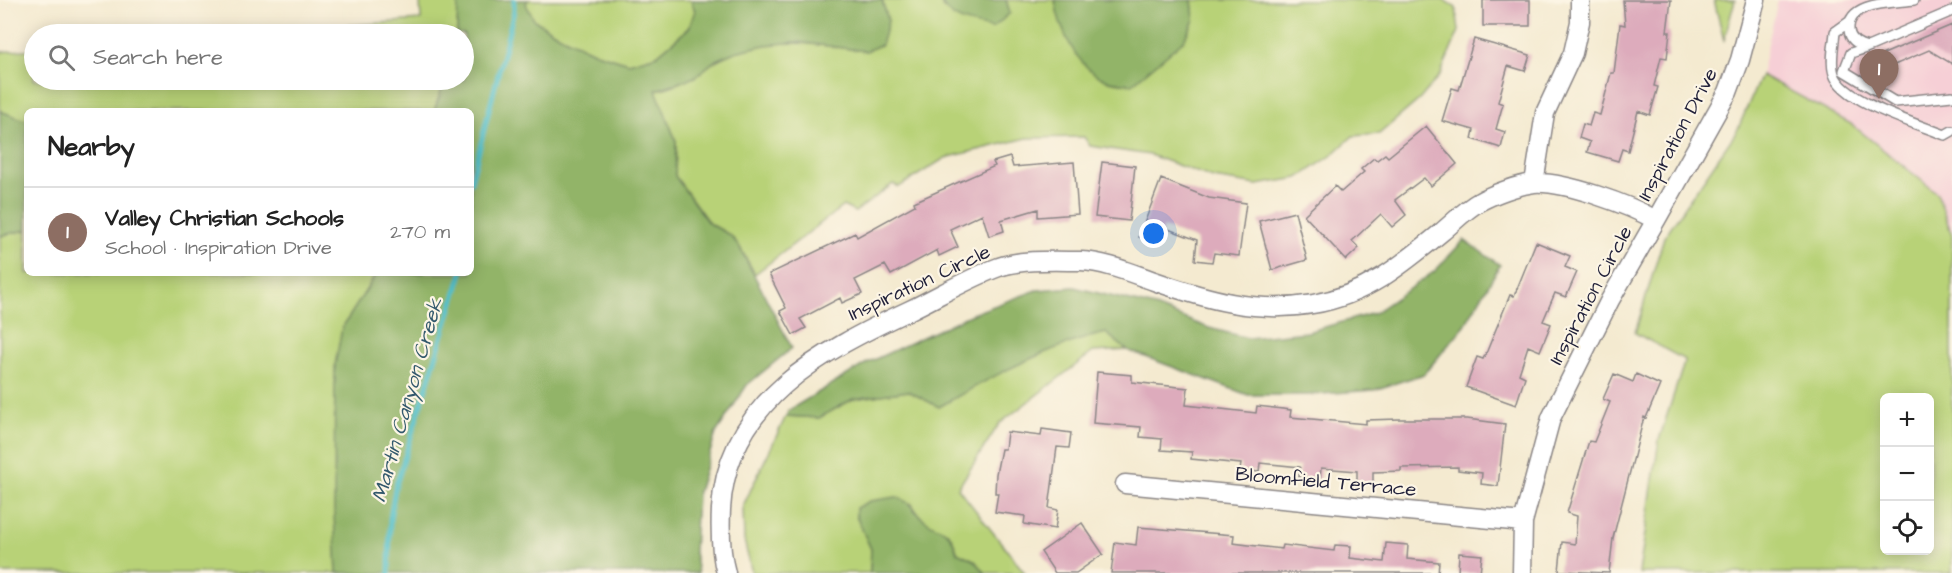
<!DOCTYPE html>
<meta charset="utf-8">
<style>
:root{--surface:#fff;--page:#f2f2f2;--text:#222;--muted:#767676;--line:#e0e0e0;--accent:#d1495b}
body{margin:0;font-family:"Architects Daughter",sans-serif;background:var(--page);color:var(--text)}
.controls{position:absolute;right:18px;bottom:18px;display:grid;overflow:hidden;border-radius:9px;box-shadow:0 3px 15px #0003}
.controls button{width:54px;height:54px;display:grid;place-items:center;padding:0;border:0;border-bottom:2px solid var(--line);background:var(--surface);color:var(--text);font:30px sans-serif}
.you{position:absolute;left:1154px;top:234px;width:21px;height:21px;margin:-15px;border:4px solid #fff;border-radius:50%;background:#1a73e8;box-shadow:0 0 0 9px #1a73e833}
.badge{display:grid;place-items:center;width:39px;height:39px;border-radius:50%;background:var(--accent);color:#fff;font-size:20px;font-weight:700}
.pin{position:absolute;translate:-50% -50px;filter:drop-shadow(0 2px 3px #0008)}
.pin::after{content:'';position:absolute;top:32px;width:21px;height:18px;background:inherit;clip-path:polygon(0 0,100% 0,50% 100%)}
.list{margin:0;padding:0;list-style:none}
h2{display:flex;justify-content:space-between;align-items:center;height:78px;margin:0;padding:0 24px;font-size:26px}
h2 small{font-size:20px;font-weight:400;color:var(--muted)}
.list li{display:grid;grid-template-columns:39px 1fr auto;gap:18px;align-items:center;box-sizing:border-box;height:90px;padding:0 24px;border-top:2px solid var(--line)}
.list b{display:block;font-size:22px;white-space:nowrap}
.list p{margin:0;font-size:20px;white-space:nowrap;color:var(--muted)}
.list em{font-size:20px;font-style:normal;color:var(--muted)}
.icon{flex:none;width:33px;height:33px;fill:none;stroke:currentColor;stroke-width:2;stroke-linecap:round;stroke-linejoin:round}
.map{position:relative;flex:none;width:1952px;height:573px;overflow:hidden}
.search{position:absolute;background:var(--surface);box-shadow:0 3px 15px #0003;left:24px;top:24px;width:450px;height:66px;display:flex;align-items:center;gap:15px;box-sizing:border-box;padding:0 21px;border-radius:33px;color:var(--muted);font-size:22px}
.panel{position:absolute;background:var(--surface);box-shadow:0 3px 15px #0003;left:24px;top:108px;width:450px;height:168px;border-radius:9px}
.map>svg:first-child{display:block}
.built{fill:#f6cfd6}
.green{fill:#b8d277;stroke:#6d7a59;stroke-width:1.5;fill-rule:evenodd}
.forest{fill:#92b468;stroke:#5a6b52;stroke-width:1.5}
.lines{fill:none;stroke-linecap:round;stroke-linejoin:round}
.stream{stroke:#52bfc9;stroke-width:5}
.building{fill:#ddabbc}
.service-casing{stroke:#8b8686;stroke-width:12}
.minor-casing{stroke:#8b8686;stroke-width:21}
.service{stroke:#fff;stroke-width:9}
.minor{stroke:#fff;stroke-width:18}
.labels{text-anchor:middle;stroke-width:4.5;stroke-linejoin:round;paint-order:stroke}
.street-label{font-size:20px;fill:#22223b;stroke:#fcf5e5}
.water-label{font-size:21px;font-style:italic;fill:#33596d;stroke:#fcf5e5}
</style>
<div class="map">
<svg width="1952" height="573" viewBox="0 0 1952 573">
<rect width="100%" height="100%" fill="#fcf5e5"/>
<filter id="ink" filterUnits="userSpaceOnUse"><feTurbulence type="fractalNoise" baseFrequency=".0167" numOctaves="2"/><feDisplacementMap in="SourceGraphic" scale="12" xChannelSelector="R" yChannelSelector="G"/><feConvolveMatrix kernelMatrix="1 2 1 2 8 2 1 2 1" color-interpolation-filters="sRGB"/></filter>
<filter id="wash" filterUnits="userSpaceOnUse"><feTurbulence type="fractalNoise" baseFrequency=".008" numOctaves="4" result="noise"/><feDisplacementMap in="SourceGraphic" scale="24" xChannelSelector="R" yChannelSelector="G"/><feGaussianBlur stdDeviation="1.35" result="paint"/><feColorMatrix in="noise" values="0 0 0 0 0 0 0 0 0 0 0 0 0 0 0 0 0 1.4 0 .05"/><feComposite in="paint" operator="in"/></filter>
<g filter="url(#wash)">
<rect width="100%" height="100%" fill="#f4ead0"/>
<path class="built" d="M1778,0H1952V235L1937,193L1851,124L1761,75Z"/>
<path class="green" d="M420,0H458L457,34H230L421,20Z
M528,0H691L695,11L689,28L657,55L629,63L596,53L560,36L534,20L525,4Z
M882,0H940L943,8L1010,13L1006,0H1055L1066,35L1194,20L1192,0H1444L1456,8L1459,31L1440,75L1420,99L1379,134L1353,136L1331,156L1298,178L1257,185L1213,178L1150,155L1090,146L1084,137L1027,138L945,158L899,187L893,184L855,212L843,206L755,274L739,246L730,235L709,223L675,176L676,141L655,90C691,84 704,64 733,52C776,36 822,45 866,51L888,21Z
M1714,0H1735L1724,40Z
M34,49V80H445L434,111H27V121L0,111V52Z
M1761,75L1851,124L1937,193L1952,235V573H1639L1659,440L1685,360L1635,333L1664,237L1737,131ZM1884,398H1930V550H1884Z
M27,230V273H377L342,328L335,418L337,573H0V238L3,235Z
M1106,333L1127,350L1093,352L999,424L958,488L1025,573H986L974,560L957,552C948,521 941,534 923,519C918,515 915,508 911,503L856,516L871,549L870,573H752L744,540L743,506L786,416L819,418L853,399L908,391L939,407L995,375L1070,341Z"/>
<path class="forest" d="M458,0H528L526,4L534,20L560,36L596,53L629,63L657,55L689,28L695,11L691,0H882L888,21L881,45L866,51L797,42L765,45L735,52L716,60L695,77L656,90L676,141L675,176L708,223L730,235L739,246L792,348L747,385L716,433L697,495L694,552L698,573H337L334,514L335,365L342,328L377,273H471V111H434L445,80H464V34H457Z
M940,0H1006L1010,13L993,28C972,24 949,22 940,0Z
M1055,0H1192L1194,20L1184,40L1132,84C1124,83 1112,83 1104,79C1076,66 1059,29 1055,0Z
M0,111L27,121V230L3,235L0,238Z
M1464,240L1500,265L1465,325L1424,374L1374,390L1308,395H1248L1127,350L1106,333C1047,346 991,377 939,407L908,391L853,399L819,418L786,416L789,410L867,363L972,314L1037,290L1074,287L1155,307L1209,328L1248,338L1307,332L1374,313L1435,271Z
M896,497C917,505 911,511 925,520C943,533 949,526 957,552L974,560L986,573H870L871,549L856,516V508L870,501Z"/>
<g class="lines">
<path class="stream" d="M471,182L514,11V0
M389,573L390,519L395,488L462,273"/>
</g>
<g id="blocks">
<path class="building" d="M1483,0H1530V26H1483Z
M1623,0H1671L1667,32H1670L1667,58L1661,57L1654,86L1658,87L1650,115L1638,111L1628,151L1622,149L1618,161L1587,152L1590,142L1579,138L1583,124L1589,126L1593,113L1600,115L1611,73H1614L1620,24L1625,25Z
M1952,25V64L1929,50L1878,72L1872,59Z
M1474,39L1530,55L1525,71L1508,66L1498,102L1503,104L1496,129L1505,132L1501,148L1472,139L1474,130L1442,121L1452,88L1459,90Z
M1426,126L1457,164L1431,186L1424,178L1395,200L1406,215L1392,227L1381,214L1352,241L1359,248L1346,260L1304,215L1335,186L1341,192L1364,172L1361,169L1374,158L1377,160L1385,154L1388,157Z
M1010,157L1013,167L1074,162L1078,214L1038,217V209L1001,220L1004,231L989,236L982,214L950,229L958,247L939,256L937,250L891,275L885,265L855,280L862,294L842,303L840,298L800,319L806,328L793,335L780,311L786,308L769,274L855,233L857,237L915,205L914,202L995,166L993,162Z
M1102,162L1135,166L1129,221L1095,217Z
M1161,179L1209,198L1246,203L1239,256L1214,253L1212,262L1195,260L1197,240L1163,227L1157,244L1139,237Z
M1295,212L1307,260L1272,270L1259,221Z
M1536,242L1570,256L1565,267L1577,272L1566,297L1555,293L1543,321L1551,324L1540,351L1528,346L1519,374L1525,377L1516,405L1466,387L1477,357L1483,359L1487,351L1510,295L1514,296Z
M1097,372L1132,375V382L1188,388L1186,405L1256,413L1257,406L1291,410L1290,417L1366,424V420L1400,419H1467L1505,424L1498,486L1481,484L1482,473L1458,470V467L1401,468V471L1373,472V483H1357V471L1321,468L1320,479L1299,477L1300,467L1260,463L1259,472L1240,470L1241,464L1191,459L1192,452L1161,450L1162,439L1140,437L1141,427L1093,423Z
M1614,374L1633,382L1636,374L1660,385L1646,418L1644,417L1613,538L1609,573L1559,571L1562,542L1575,544L1577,516L1567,513L1589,441L1594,442L1610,402L1603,399Z
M1042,429L1071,433L1069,448L1057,447L1049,508L1058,510L1055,529L1024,524L1025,516L995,512L998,493H995L996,474L1001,449H1005L1007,432L1041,436Z
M1082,523L1103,554L1076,573H1055L1041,552Z
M1138,527L1234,535L1233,543L1282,549L1283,545L1334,551L1335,545L1351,546L1350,558L1384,562L1386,543L1408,545L1407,559L1439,562L1438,573H1111L1115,542L1136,545Z
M1459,553L1482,555L1480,573H1458Z"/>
</g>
</g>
<g filter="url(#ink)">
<use href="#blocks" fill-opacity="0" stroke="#8b8686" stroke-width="1.5"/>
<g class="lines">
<defs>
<path id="service" d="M1914,0C1894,3 1847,1 1849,30C1850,41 1859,45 1868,47L1952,11
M1849,22L1835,32C1834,44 1830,62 1834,74C1843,102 1918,124 1945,135L1952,131
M1866,48L1851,53L1844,71L1895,102L1952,96"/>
<path id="minor" d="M1534,183L1545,113L1573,53L1580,22V0
M1656,220L1728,92L1740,60L1756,0
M1125,484L1523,522
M726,573C720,552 720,531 721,509C727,401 822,351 910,310C939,296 969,278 999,267C1023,259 1055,261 1081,261C1105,262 1131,273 1154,281C1206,299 1256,314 1313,304C1366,295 1402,265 1443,231C1454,222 1466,209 1479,202C1493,194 1518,185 1534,183C1565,181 1629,205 1656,220L1610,300L1551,418L1523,522L1522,573"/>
</defs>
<use href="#service" class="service-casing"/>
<use href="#minor" class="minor-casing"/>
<use href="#service" class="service"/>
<use href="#minor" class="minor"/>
</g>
</g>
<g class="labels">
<g class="street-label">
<text transform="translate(1677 134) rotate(-62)" y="7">Inspiration Drive</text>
<text transform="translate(919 282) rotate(-25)" y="7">Inspiration Circle</text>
<text transform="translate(1590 295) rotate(-62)" y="7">Inspiration Circle</text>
<text transform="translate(1326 481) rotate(5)" y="7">Bloomfield Terrace</text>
</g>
<g class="water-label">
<text transform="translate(407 400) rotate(-74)" y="7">Martin Canyon Creek</text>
</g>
</g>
</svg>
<div class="controls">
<button>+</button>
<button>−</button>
<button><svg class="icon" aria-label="locate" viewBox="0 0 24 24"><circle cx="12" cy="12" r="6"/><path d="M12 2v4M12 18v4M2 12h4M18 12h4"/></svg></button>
</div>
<div class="you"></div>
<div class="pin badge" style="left:1879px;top:99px;background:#8d6e63">1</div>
<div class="search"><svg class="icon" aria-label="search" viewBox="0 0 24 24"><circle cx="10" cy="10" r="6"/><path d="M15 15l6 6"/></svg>Search here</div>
<section class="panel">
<h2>Nearby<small></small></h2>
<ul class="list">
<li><span class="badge" style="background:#8d6e63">1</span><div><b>Valley Christian Schools</b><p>School · Inspiration Drive</p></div><em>270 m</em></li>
</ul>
</section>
</div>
